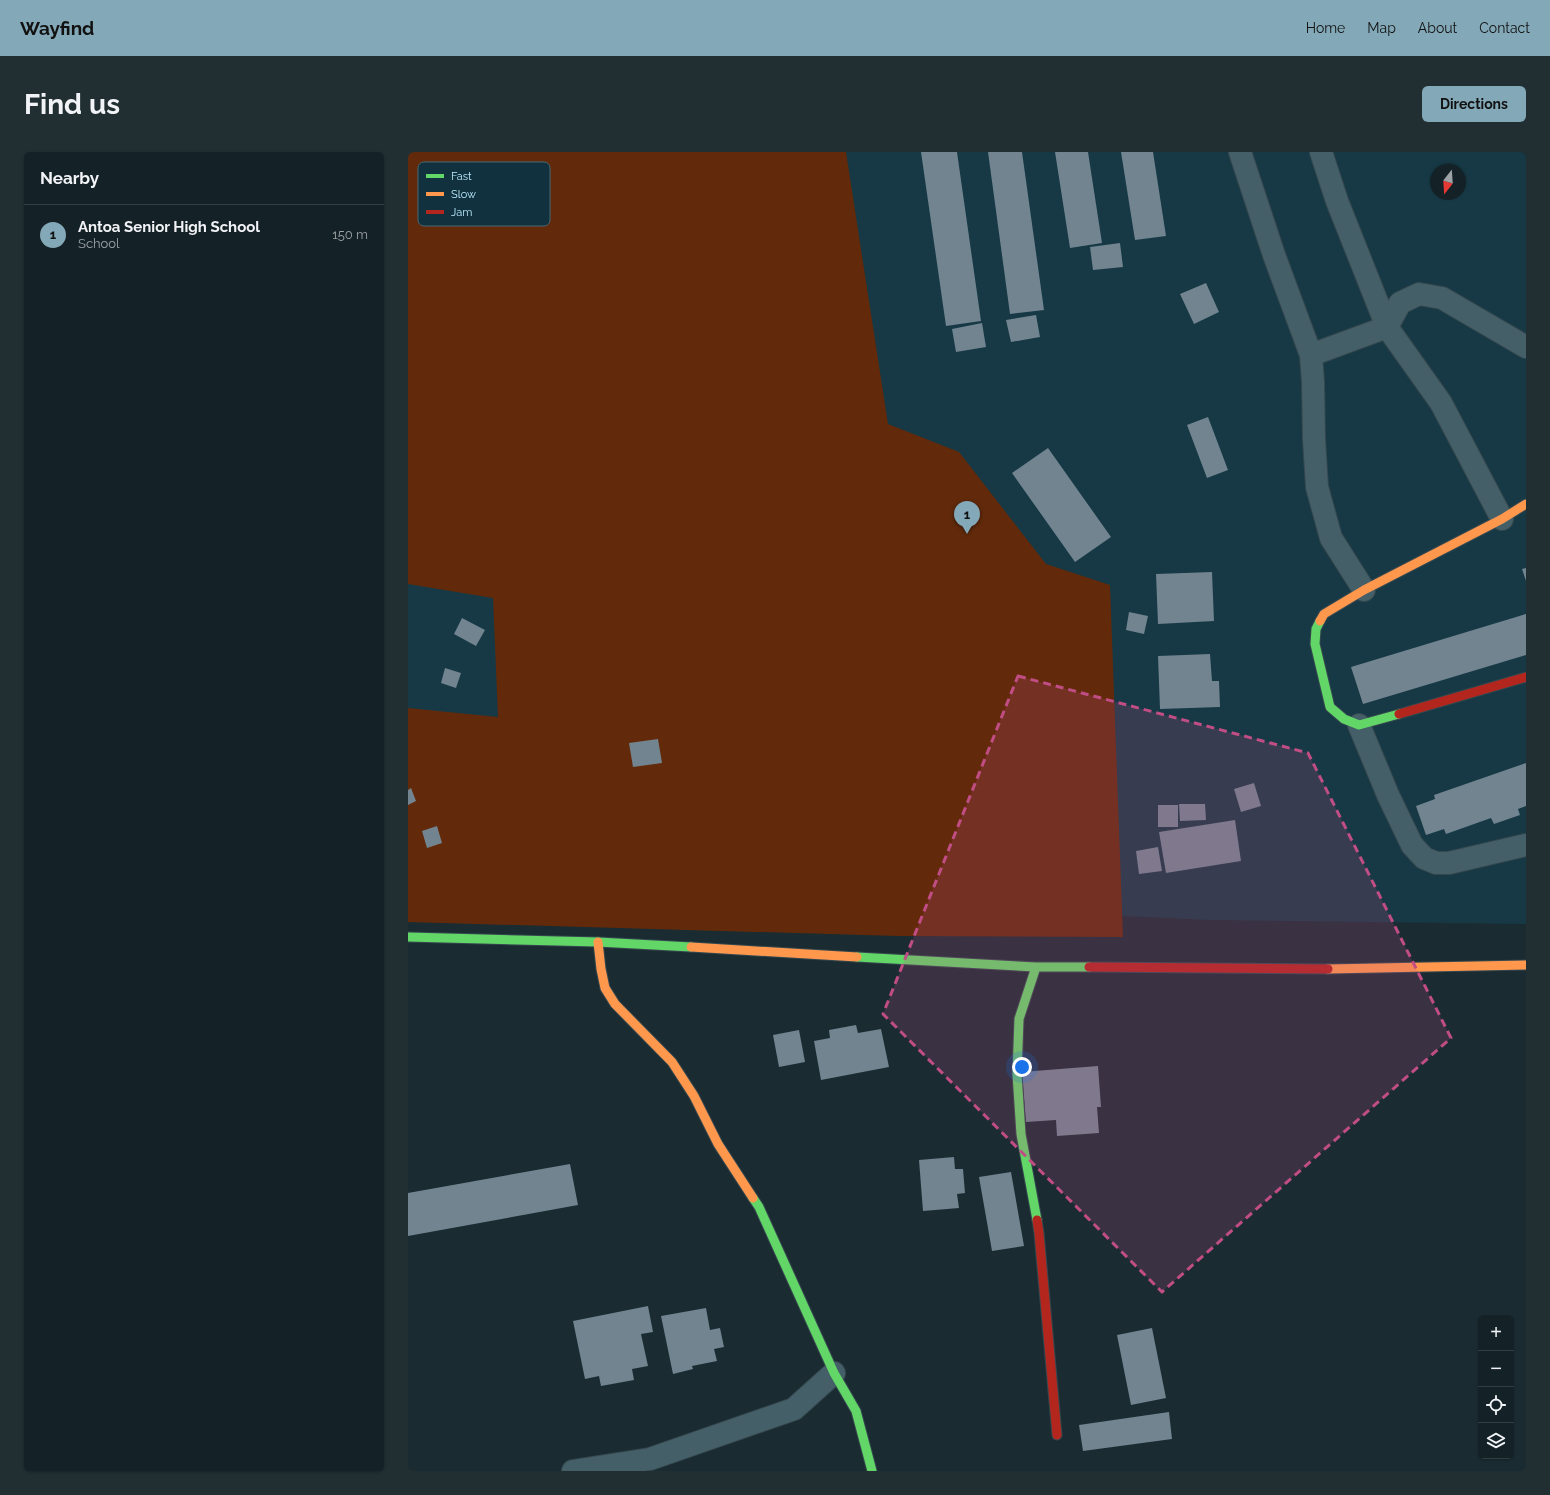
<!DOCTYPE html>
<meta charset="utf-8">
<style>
:root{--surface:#142126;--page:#212e32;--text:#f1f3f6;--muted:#9da3a7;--line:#333e43;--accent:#83a8b7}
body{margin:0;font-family:Raleway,sans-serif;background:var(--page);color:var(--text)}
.controls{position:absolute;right:12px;bottom:12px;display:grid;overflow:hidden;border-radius:6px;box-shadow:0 1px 3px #0004}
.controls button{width:36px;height:36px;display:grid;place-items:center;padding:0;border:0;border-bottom:1px solid var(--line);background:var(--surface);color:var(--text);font:20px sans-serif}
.compass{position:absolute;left:1022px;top:12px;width:36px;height:36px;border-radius:50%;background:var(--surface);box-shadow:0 1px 3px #0004;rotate:197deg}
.you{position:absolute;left:614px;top:915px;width:14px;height:14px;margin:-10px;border:3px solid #fff;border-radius:50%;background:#1a73e8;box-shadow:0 0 0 6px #1a73e833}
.badge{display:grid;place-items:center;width:26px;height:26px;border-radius:50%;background:var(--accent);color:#111;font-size:13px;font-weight:700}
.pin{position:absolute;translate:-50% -33px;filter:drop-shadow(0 1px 2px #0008)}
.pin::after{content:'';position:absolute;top:21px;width:14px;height:12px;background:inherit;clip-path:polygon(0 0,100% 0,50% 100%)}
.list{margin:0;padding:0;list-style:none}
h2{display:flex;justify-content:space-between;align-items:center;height:52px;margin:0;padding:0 16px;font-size:17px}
h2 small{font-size:13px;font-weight:400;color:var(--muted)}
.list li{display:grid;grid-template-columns:26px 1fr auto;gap:12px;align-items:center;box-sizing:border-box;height:60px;padding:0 16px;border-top:1px solid var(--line)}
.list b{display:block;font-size:15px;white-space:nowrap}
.list p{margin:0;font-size:13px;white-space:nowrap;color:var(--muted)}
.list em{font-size:13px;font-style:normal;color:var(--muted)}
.icon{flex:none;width:22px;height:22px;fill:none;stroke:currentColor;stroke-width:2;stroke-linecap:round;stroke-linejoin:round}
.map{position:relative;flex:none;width:1118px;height:1319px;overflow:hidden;border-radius:6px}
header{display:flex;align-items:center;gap:24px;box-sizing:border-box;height:56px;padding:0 20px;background:var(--accent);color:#111}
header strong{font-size:19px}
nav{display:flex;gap:22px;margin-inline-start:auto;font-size:14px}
.intro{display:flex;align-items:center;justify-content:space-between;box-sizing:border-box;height:96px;padding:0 24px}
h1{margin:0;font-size:28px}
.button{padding:10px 18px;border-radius:6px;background:var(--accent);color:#111;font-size:14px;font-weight:700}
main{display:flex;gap:24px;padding:0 24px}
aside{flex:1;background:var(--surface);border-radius:6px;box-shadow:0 1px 3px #0004}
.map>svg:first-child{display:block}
.built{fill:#163945;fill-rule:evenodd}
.green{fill:#622a0b}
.building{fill:#718490}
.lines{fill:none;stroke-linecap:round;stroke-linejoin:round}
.street-casing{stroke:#36484f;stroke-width:24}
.fast-casing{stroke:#36484f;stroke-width:11}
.slow-casing{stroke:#36484f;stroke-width:11}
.jam-casing{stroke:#36484f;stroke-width:11}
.street{stroke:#445f68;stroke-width:22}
.fast{stroke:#63d668;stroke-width:9}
.slow{stroke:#ff974d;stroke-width:9}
.jam{stroke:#b3261e;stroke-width:9}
.marked{fill:#c04d84;fill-opacity:0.2;stroke:#c04d84;stroke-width:3;stroke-dasharray:8 5;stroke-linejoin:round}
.key{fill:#10313d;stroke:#446977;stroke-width:1}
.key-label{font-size:11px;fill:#bcebfe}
</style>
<header>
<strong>Wayfind</strong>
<nav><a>Home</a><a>Map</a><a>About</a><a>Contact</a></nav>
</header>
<div class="intro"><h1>Find us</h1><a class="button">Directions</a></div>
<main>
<aside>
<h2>Nearby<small></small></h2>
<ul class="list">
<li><span class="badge">1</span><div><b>Antoa Senior High School</b><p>School</p></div><em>150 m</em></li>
</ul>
</aside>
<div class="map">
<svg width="1118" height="1319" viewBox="0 0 1118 1319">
<rect width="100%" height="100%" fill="#1a2c32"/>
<path class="built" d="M0,0H1118V772L802,768L311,745L0,723ZM1028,18H1052V42H1028Z"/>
<path class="green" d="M0,0H438L480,272L551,300L638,412L702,433L715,785L490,784L0,770V556L90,565L85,446L0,432Z"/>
<path class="building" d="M513,0H549L573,169L538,174Z
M580,0H614L636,158L602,162Z
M647,0H680L694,91L662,96Z
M713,0H745L758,84L727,88Z
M712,91L715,115L685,118L682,95Z
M798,131L811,160L786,172L772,142Z
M628,163L632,185L603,190L598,168Z
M574,171L578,195L548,200L544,177Z
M800,265L820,318L799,326L779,273Z
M640,296L703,385L667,410L604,321Z
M1118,416V429L1114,417Z
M804,420L806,469L750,472L748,422Z
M721,460L740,464L736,482L718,478Z
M1118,462V503L955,552L943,515Z
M54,466L77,478L68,494L46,482Z
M802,502L804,529H811L812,555L752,557L750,504Z
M37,516L53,521L48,536L33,531Z
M250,587L254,611L225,615L221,591Z
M1118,611V654L1110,657L1112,663L1086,672L1083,666L1038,682L1036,677L1018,683L1008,654L1027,647L1026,643Z
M846,631L853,654L833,660L826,637Z
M3,636L8,649L0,653V638Z
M771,652H797L798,668L772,669Z
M750,653H770V675H750Z
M827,668L833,709L758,721L751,680Z
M29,674L34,691L19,696L14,679Z
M750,695L754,719L731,722L728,699Z
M448,873L450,881L473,877L481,915L413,928L406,889L422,886L421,878Z
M391,878L397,910L371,915L365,883Z
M690,914L693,955H689L691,981L649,984L648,968L618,970L614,920Z
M546,1005L547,1017H555L557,1041L549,1042L551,1056L515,1059L511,1008Z
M162,1012L170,1053L0,1084V1041Z
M603,1020L616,1094L584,1099L571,1025Z
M240,1154L245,1180L233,1182L240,1214L224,1217L226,1228L193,1234L191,1224L177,1227L165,1169Z
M298,1156L302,1178L312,1176L316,1195L306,1197L309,1209L284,1214L285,1217L265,1222L253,1164Z
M744,1176L758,1246L723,1253L709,1183Z
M761,1260L764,1287L675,1299L671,1273Z"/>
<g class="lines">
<defs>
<path id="street" d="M832,0L866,103L903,203L905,230L906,287L909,335L923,386L956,438
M913,0L929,49L979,175L1033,251L1094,367
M903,203L979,175L992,151L1011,142L1034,146L1118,195
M951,573L980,643L1004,693L1016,706L1028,711H1041L1118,693
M165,1319L242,1307L386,1257L426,1221"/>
<path id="fast" d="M912,469L908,477L907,492L922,555L936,567L951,573L991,562
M0,785L190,790L283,795
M449,805L628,815H681
M628,815L611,867L609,922L613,982L629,1068
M345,1046L351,1055L426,1221L448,1259L464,1319"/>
<path id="slow" d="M912,469L916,462L956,438L1094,367L1118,352
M190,790L193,817L197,836L207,852L264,910L286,944L310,992L345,1046
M283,795L449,805
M920,817L1118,813"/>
<path id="jam" d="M991,562L1118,525
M681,815L920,817
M629,1068L631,1081L649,1283"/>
</defs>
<use href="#street" class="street-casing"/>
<use href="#fast" class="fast-casing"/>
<use href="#slow" class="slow-casing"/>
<use href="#jam" class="jam-casing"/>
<use href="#street" class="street"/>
<use href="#fast" class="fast"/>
<use href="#slow" class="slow"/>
<use href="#jam" class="jam"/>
</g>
<path class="marked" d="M610,524L900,601L1043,886L754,1140L475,862Z"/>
<rect x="10" y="10" width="132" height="64" rx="6" class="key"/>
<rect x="18" y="22" width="18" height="4" fill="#63d668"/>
<rect x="18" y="40" width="18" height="4" fill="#ff974d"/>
<rect x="18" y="58" width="18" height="4" fill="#b3261e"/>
<g class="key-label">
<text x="43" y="28">Fast</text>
<text x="43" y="46">Slow</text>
<text x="43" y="64">Jam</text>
</g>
</svg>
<div class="controls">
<button>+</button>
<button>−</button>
<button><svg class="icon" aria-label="locate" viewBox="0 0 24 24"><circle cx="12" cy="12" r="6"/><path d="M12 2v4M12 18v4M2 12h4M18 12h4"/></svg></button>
<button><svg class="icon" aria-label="layers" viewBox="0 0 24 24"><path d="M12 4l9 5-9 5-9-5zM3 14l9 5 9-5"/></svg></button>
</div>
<svg class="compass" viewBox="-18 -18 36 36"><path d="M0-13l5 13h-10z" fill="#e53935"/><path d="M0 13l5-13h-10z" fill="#9da3a7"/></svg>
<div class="you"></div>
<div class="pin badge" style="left:559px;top:382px">1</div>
</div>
</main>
